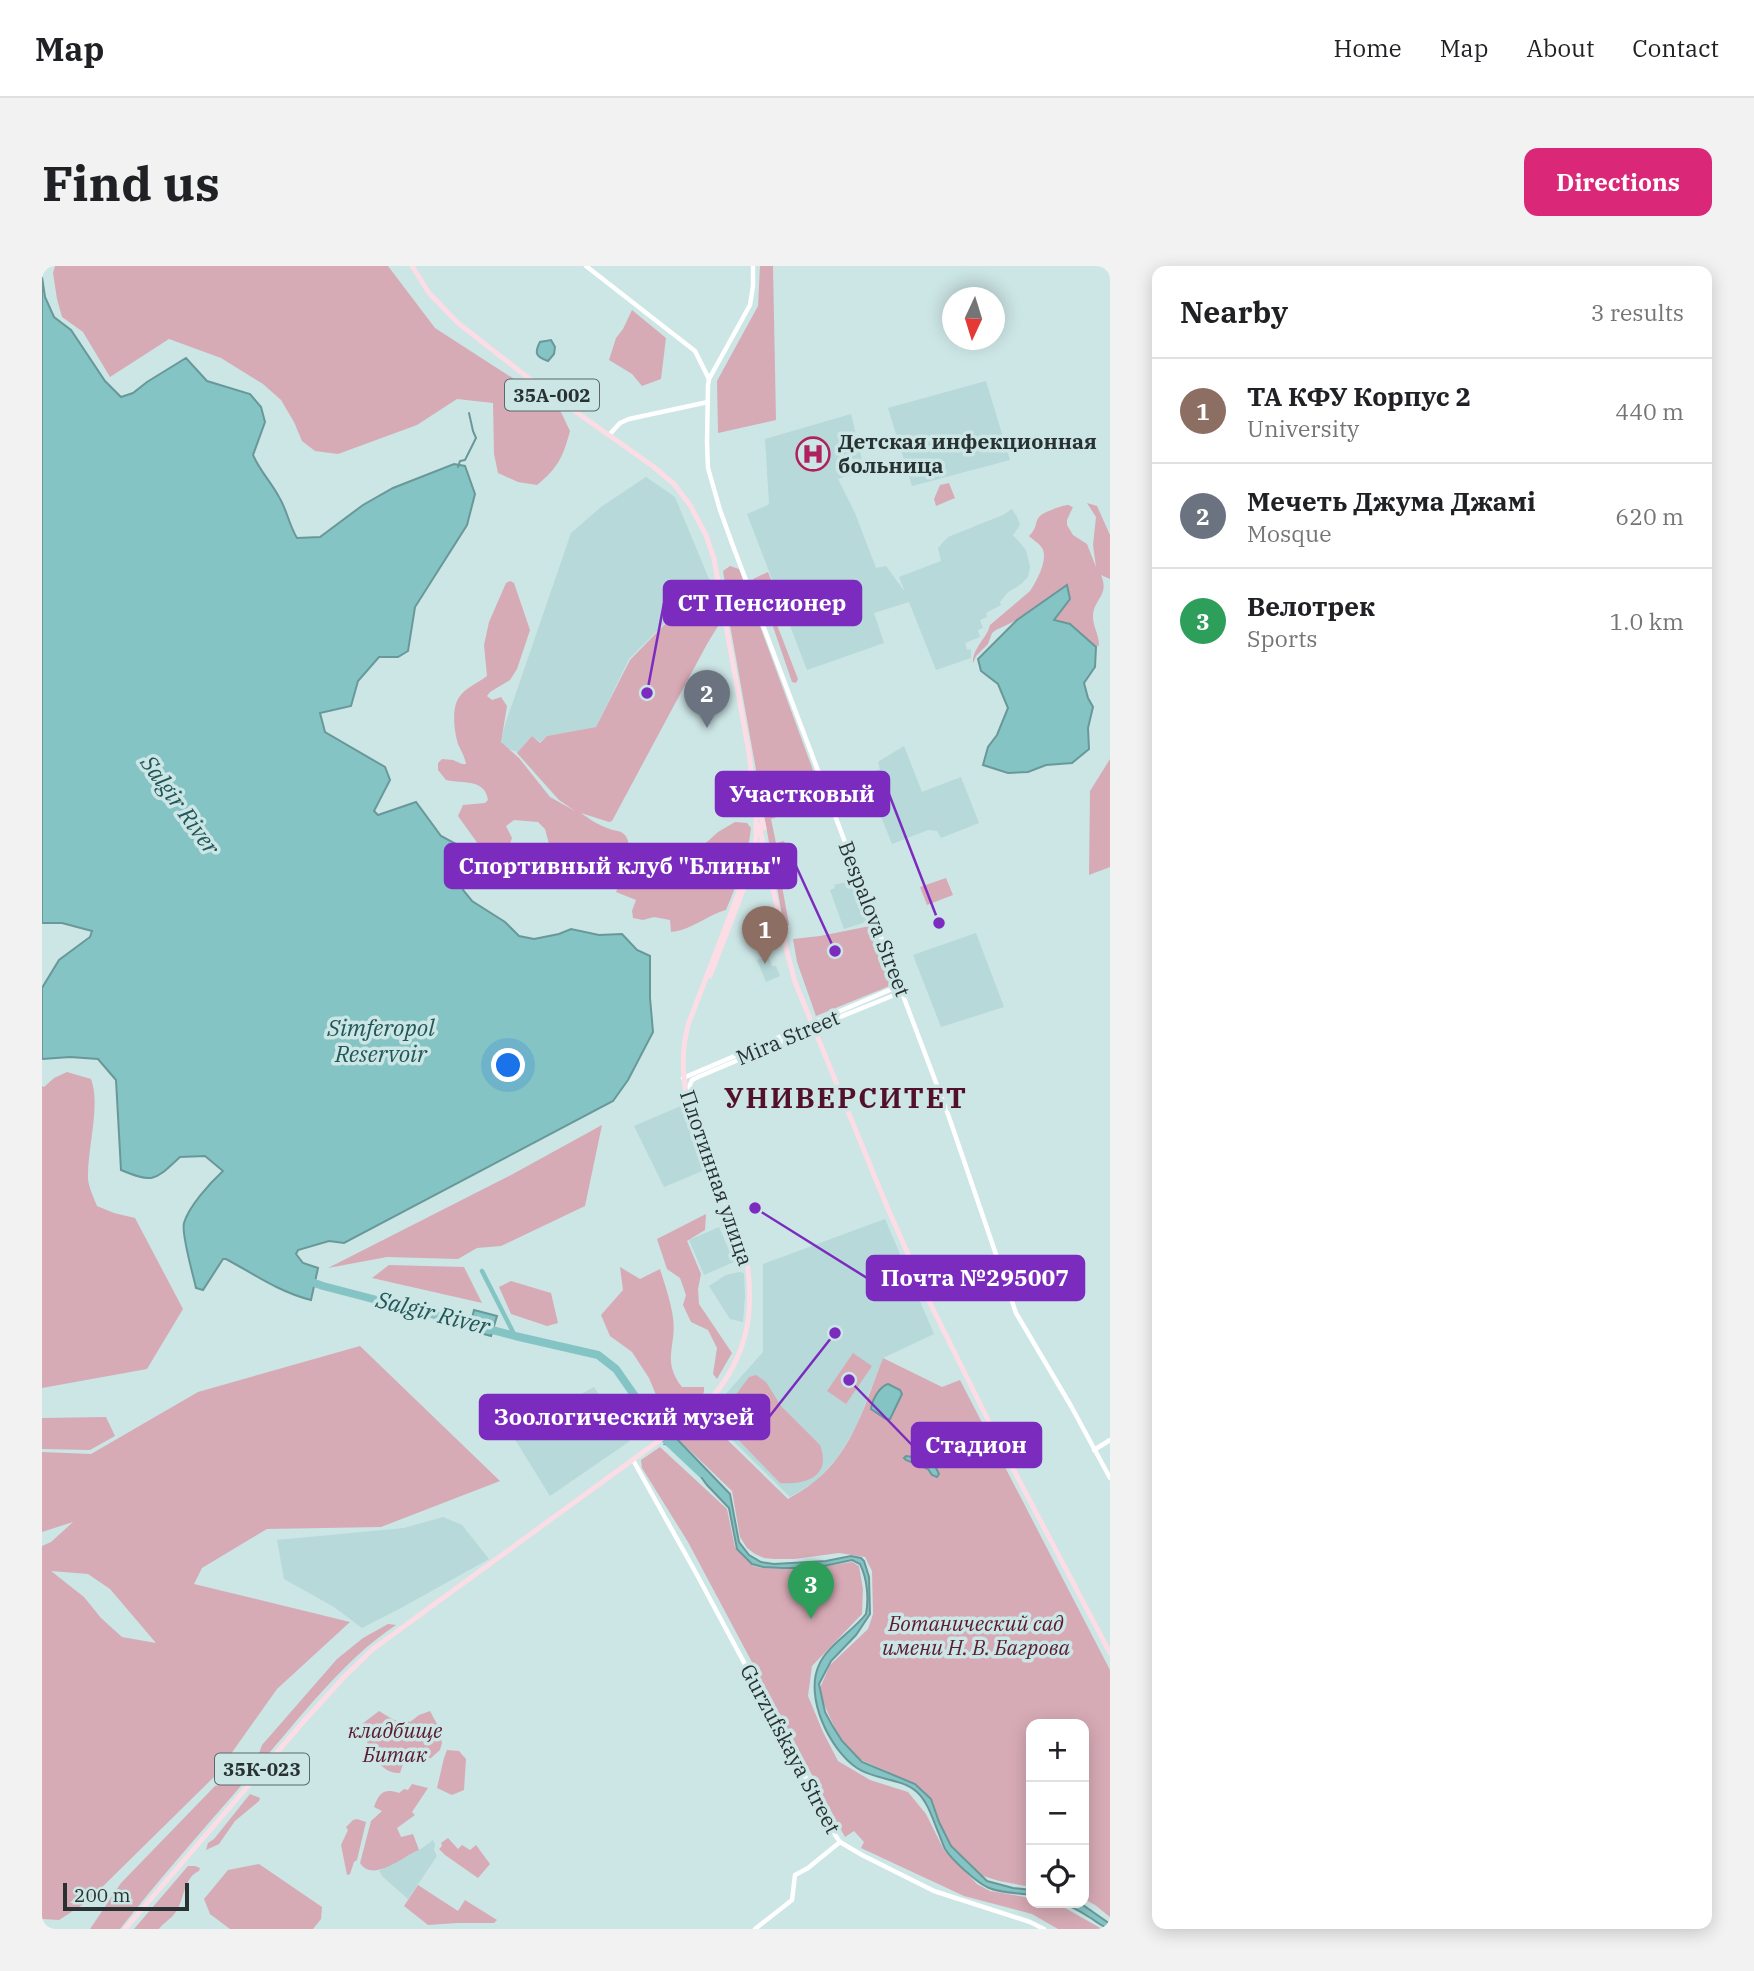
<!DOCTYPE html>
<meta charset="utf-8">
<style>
:root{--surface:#fff;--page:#f2f2f2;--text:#202124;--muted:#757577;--line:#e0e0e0;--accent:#db2777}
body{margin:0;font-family:"IBM Plex Serif",serif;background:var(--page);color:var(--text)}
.controls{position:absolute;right:21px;bottom:21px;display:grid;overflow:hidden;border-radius:14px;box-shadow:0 4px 18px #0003}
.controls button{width:63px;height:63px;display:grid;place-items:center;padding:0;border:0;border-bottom:2px solid var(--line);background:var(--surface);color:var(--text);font:35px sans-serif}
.compass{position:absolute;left:900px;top:21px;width:63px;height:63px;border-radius:50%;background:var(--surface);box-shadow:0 4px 18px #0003;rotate:184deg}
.scale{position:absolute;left:21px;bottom:18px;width:126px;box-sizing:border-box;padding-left:7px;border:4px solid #283232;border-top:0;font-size:19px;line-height:24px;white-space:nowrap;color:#283232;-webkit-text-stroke:5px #cce5e5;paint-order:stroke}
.you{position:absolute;left:467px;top:800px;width:24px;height:24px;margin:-18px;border:5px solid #fff;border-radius:50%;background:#1a73e8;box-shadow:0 0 0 10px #1a73e833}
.badge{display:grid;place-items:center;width:46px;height:46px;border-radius:50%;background:var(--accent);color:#fff;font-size:23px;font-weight:700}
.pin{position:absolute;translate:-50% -58px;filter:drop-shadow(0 2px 4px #0008)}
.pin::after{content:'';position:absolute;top:37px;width:24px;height:21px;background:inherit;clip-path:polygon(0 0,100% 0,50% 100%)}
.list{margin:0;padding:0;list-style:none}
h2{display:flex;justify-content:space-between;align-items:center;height:91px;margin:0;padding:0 28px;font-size:30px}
h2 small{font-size:23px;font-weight:400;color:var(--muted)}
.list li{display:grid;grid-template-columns:46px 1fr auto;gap:21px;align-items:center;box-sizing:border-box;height:105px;padding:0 28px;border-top:2px solid var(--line)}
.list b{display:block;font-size:26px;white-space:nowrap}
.list p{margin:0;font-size:23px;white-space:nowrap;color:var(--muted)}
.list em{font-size:23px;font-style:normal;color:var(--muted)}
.icon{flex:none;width:38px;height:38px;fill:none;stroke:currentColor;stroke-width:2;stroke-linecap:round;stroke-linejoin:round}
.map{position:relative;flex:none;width:1068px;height:1663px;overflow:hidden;border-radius:14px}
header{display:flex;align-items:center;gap:42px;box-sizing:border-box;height:98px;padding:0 35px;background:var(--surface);border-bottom:2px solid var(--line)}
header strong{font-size:33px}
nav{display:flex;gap:38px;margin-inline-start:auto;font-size:24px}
.intro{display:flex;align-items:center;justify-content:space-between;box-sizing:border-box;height:168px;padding:0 42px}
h1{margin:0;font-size:49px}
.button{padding:18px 32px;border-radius:14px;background:var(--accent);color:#fff;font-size:24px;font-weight:700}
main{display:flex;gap:42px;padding:0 42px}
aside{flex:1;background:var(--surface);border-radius:14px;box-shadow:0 4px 18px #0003}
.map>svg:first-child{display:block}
.built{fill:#b7d9d9}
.green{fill:#d7abb6;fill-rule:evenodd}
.water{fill:#85c4c5;stroke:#699899;stroke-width:2}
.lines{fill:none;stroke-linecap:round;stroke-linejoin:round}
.stream{stroke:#699899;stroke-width:2}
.canal{stroke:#85c4c5;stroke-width:4.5}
.river{stroke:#85c4c5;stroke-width:8}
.tertiary{stroke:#fff;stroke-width:4.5}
.secondary{stroke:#fff;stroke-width:4.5}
.primary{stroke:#fcdde5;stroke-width:5}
.labels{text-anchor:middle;stroke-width:7;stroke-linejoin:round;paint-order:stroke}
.shield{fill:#cce5e5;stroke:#596868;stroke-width:2}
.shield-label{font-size:19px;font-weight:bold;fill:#283232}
.poi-label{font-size:21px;font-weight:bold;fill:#283232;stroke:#cce5e5;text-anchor:start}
.street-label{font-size:21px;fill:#283232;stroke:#cce5e5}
.park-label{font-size:21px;font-style:italic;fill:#5b1c32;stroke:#cce5e5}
.water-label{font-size:23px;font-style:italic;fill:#215758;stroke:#cce5e5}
.district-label{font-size:28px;font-weight:bold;letter-spacing:2px;fill:#53102a;stroke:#cce5e5}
.leader{fill:none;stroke:#7b2cbf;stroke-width:2.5}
.callout-dot{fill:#7b2cbf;stroke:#cce5e5;stroke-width:2.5}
.callout{fill:#7b2cbf;stroke:#7b2cbf;stroke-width:2.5}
.callout-label{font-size:23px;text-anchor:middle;font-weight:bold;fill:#fff}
</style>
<header>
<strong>Map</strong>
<nav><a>Home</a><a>Map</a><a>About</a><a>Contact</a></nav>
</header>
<div class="intro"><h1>Find us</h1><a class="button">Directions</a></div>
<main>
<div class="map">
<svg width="1068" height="1663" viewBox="0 0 1068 1663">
<rect width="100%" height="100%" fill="#cce5e5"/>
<path class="built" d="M944,115L968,194L870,220L846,142Z
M809,148L822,203L796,213L813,247L834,302L844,300L863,326L857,311L899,295L896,282L906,271L961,249L970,243L975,251L978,259L971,269L984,284L988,301L986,311L979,318L965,327L958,336L959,339L944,347L945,351L938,354L941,362L936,364L938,371L923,377L925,384L929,383V392L894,404L867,336L832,347L842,377L765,404L705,248L726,239L727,237L723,173Z
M604,211L633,231L667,313L587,393L554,461L505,470L498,476L490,470L476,486L466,483L461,479L459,474L463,459L529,267L559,241Z
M862,480L880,526L919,511L937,557L899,572L895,565L886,564L850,578L838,548L841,546L825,508L838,503L836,496Z
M812,614L827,655L802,663L788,624L793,622L792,619Z
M934,667L962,741L899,761L871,689Z
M726,690L730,700H734L738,710L724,716L715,694Z
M639,840L665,903L622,921L592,860Z
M843,953L892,1068L841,1092L814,1161L796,1191L774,1215L748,1231L665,1149L721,1086V998Z
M677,961L692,996L662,1009L647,974Z
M697,1006L702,1007L703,1030L701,1056L688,1053L667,1020L684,1009Z
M552,1121L588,1175L508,1230L469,1167Z
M401,1251L420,1259L447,1293L359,1342L320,1362L292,1341L242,1313L235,1274L362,1262Z
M391,1574L393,1578L392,1584L395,1590L366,1633L341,1611L337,1605L379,1583Z"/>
<path class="green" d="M13,0H346L393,62L517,142L528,165C521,191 516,202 495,219L476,216L456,207L452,188L451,137L415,133L375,159L296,188L273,185L260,175L252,156L239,134L221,118L179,92L127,73L68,111L41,66L20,51L15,33L11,7Z
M718,0H731L734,154L676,167L675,115L716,40Z
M590,44L624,72L619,113L600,120L590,108L567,94L574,72L581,63Z
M907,217L913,232L894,240L892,233L898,219Z
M1045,237L1055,240L1068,269V313L1059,309C1068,330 1051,333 1051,351C1051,360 1057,369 1057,379L1054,381L1028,358L1012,354L1024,319L975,354L954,364L950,367L946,378L934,390L931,397C930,383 945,372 948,359L988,325C994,316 1007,293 1000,282C997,277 991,274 987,270C996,262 992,256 998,250C1002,246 1021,239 1026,239C1028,239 1029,241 1031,241L1025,254V259L1031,269L1045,278L1054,301L1051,279L1054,251Z
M688,300L697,303L772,507L755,544L729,553L734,577L742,575L745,584L735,592L747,659L742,660L683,331L685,329L681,305Z
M726,306L738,336L722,342L711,313Z
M667,313L671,320L678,357L665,378L570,555L567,556L539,547C547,553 558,560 568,563C569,564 578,565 579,566C599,578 573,608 564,619L553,621L538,607L530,595L510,582L507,578L503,563L496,556L472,554L464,560L470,572L467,581L459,586L444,589L416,550L421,539L443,537L446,534C443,512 420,518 404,514L396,504V497L400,493L411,494L420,498H424C423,491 419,485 416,478C412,465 409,441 418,430C425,421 436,417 445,410L442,379L447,356L464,317L468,315L472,317L488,364L475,403L468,414L448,426L445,430L450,434L459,431L465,440L459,476L477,492L508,531L533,545L517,534L475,487L490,470L498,477L505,470L554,461L588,394Z
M728,345L730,346L756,413L754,417L750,416L727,349Z
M1068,493V601L1047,609L1048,525Z
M693,556L705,557L709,562C706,591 695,617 684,644C665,649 650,664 629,666L628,654L612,651L601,654L591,652L590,645L594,634L574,626L582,608L623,603L645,594L676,566Z
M904,612L911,629L885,639L878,621Z
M828,660L850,719L774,750L755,696L751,673L778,670Z
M25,806L49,813C59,839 45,883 46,913C47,922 52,932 55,940L72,947L93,952L141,1043L105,1103L0,1122V820L2,821L12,812Z
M560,859L543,940L459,980L435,982L416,993L345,991L286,1002L469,909Z
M664,948L663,964L645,975L659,1008L656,1023L657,1038L690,1087L675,1113L671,1108L675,1082L666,1064L649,1056L641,1039L644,1029L638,1012L625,1003L615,973Z
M347,999L422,1001L440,1037L330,1012Z
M578,1001L598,1013L618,1003C623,1019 629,1036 631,1052C635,1080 619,1095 640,1121H662C664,1137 641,1147 629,1156L622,1148L607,1112L590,1086L568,1070L559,1049L581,1024Z
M469,1015L509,1027L516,1057L505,1060L469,1048L457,1021Z
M318,1080L458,1215L339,1261L225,1263L160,1302L152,1318L308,1356L235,1423L174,1509L45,1636L17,1654L0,1653V1280L9,1276L31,1256L0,1266V1186L49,1188L156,1126ZM9,1305L46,1308L68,1323L114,1377L80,1371L59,1352L42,1331Z
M811,1087L830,1100L804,1138L785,1125Z
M841,1092L900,1121L918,1114L1068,1404V1651L1053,1639L1042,1633V1458H989V1621L957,1615L938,1609L919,1593L908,1579L895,1551L873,1518L817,1493L801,1477L794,1465L781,1436L778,1422L788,1399L826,1363L831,1348L830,1305L823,1291L797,1287L752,1293H732L722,1292L713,1288L705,1282L698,1271L690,1225L635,1172L663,1152L746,1233C755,1227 765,1222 773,1215C811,1185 824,1135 841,1092Z
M714,1109L724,1116L739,1140L778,1179C790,1211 763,1219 738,1217L683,1160L681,1146L707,1111Z
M64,1151L73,1170L48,1184L0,1183V1152Z
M618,1181L685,1243L693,1281L711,1300L720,1302L764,1303L810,1296L817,1300L821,1323L820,1348L770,1400L766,1430L781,1466L796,1495L828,1514L866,1526L884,1548L902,1584L935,1618L948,1625L989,1632V1637L1016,1638L1060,1663H1016L990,1648L922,1630L819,1582L822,1576L812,1565L803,1571L646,1276L600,1202L599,1194Z
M346,1358L354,1359C302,1393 257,1453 216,1500C170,1554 122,1607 78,1663H48L79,1617L173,1520L186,1517L215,1493L220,1479L295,1393L321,1372Z
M337,1445C346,1450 356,1459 366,1455L368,1456L377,1449L388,1445L396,1460L400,1477L398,1484L381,1499L377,1494L361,1498L358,1507C335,1508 328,1480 319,1463L320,1458Z
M405,1484L417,1485L424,1493L422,1524L410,1529L395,1522L402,1492Z
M370,1518L386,1522L370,1546L373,1549L355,1562L359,1571L371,1568L377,1584C360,1591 331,1617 318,1597L329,1555L340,1545L332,1541C337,1527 342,1522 357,1527L362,1523L366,1524Z
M208,1528L218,1532L217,1535L193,1555L177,1578L164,1584L166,1577L172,1573Z
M315,1553L324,1556L315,1594L312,1596L308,1608L305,1609L299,1579L306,1564L304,1561L311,1554Z
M406,1572L416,1583L420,1579L428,1584L434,1579L448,1598L436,1612L403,1589L397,1583L400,1580L399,1577Z
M217,1598L280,1641L279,1653L271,1663H188L168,1648L162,1633L186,1604Z
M146,1600H153L158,1602L157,1605C141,1612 143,1634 133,1647C129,1653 121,1657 117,1663H92Z
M376,1619L416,1645L423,1634L455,1654L452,1657H415L386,1659L362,1640Z"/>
<path class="water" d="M0,11L3,31L12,51L29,64L63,115L79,131L91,127L105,116L144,92L165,115L208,128L219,141L223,156L211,189C218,205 229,216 237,231C245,244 247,259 255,272L278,271L321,239L351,222L412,198L423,200L433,228L425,259L373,341L366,385L356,391H337L316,415L309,440L278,447L283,466L343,501L348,514L332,545L336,549L374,536L399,570L425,584L430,596L421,624L430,635L463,656L477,670L492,673L517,668L529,663L557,669L580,668L595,684L608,690V732L611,766L586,814L571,835L302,977L287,975L256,984L254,988L261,997L276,1002L269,1034C237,1026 212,1008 184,993H181L161,1024L154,1022C151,1008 139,968 142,957C147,940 168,917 181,905L163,890L138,891C113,914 112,918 79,904L74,814L56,793L28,791L0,793V722L17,694L48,671L50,665L20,657H0Z
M509,74L513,81L512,88L506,95C494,91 492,87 498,76Z
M1025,319L1028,333L1012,354L1028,358L1054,381L1053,401L1042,417L1046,432L1051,441L1046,462L1047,483L1030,497L1004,499L986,506L966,507L941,499L946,481L955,469L966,442L956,418L939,405L936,393L975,354Z
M432,1044L455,1050L449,1070L427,1064Z
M846,1118L858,1124L860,1128L848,1153H844L829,1143C830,1134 837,1121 846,1118Z
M633,1171L688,1228L697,1276L707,1289L719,1296L732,1298L784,1295L809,1290L819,1292L822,1295L827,1311L828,1348L814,1369L789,1395L777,1418L783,1446L790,1459L800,1475L820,1496L873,1518L889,1533L897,1556L909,1580L945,1615L971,1622L989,1624V1629C976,1627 959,1627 947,1622C935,1617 910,1594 903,1583C901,1579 899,1573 897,1568C891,1554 886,1536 875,1526C860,1512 832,1514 815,1502C788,1484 762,1431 777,1399C785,1380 811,1365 824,1348C827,1332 825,1312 818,1298L810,1294L772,1302H741L721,1301L710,1298L695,1283L687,1242L665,1219L643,1189L631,1180L623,1178Z
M864,1190L890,1194L897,1208L895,1211L890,1209L886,1203L864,1194L862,1192Z
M1019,1637H1038L1068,1658V1663C1060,1661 1054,1655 1047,1651C1038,1645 1029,1640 1019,1637Z"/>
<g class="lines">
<path class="stream" d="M416,201L418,195L423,194L434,172L431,165L427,147"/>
<path class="canal" d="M440,1005L473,1070"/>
<path class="river" d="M264,1014L281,1020L473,1070L556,1089L574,1103L623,1173L659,1207"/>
<path class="tertiary" d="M544,0L653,85L667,113
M713,1663L750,1634L753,1609L766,1602L798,1576"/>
<path class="secondary" d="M711,0V20L708,39L667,113L666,119L665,176L666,202L678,244L691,280L907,851L974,1047L1029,1140L1068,1212
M567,169L578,157L587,153L666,136
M641,812L857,720
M645,826L650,814L656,811L783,757L860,726
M1052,1184L1068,1174
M591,1194L654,1307L763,1510L791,1566L798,1576L820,1589L892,1625L988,1656L1002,1663"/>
<path class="primary" d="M716,538L722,562
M717,559L744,682L753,716L846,943L887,1035L958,1178L1068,1387
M668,710L720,575
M83,1663L262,1455L302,1411L331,1383L659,1144C685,1117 704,1084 707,1046C708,1030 708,1013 705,998C702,982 696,967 690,952C665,889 628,829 646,759L711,589L714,572V552L707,487L672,293L664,269L648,239L632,218L612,201L489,114L416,57L387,27L370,0"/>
</g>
<defs>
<symbol id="hospital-ring" viewBox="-11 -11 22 22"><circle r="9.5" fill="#cce5e5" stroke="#af225d" stroke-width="1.5"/><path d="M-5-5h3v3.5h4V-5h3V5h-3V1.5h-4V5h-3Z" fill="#af225d"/></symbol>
</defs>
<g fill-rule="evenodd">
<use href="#hospital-ring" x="752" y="169" width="38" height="38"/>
</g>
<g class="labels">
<g class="shield">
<rect x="463" y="113.5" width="94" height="31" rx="5"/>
<rect x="173" y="1487.5" width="94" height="31" rx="5"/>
</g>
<g class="shield-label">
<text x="510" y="136">35А-002</text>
<text x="220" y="1510">35К-023</text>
</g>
<g class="poi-label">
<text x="796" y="183">Детская инфекционная<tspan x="796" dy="24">больница</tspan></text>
</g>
<g class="street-label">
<text transform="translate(832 653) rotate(69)" y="7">Bespalova Street</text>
<text transform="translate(746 772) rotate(-23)" y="7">Mira Street</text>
<text transform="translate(674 912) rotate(71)" y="7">Плотинная улица</text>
<text transform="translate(748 1483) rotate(62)" y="7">Gurzufskaya Street</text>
</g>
<g class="park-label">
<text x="934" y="1365">Ботанический сад<tspan x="934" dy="24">имени Н. В. Багрова</tspan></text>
<text x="353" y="1472">кладбище<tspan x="353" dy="24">Битак</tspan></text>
</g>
<g class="water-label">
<text transform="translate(138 539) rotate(54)" y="8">Salgir River</text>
<text x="339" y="770">Simferopol<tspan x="339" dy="26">Reservoir</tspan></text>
<text transform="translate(391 1047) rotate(14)" y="8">Salgir River</text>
</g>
<g class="district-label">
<text x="804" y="842">УНИВЕРСИТЕТ</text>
</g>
</g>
<path class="leader" d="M605 427L622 337M897 657L847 528M793 685L754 600M713 942L825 1012M793 1067L727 1151M807 1114L870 1179"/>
<g class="callout-dot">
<circle cx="605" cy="427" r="7"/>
<circle cx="897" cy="657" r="7"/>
<circle cx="793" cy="685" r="7"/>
<circle cx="713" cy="942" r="7"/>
<circle cx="793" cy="1067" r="7"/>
<circle cx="807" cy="1114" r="7"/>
</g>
<g class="callout">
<rect x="622" y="315" width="197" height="44" rx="7"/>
<rect x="674" y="506" width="173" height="44" rx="7"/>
<rect x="403" y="578" width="351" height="44" rx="7"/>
<rect x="825" y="990" width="217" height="44" rx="7"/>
<rect x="438" y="1129" width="289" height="44" rx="7"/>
<rect x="870" y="1157" width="129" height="44" rx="7"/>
</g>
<g class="callout-label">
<text x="720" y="345">СТ Пенсионер</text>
<text x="760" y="536">Участковый</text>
<text x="578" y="608">Спортивный клуб "Блины"</text>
<text x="933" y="1020">Почта №295007</text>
<text x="582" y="1159">Зоологический музей</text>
<text x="934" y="1187">Стадион</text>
</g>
</svg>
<div class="controls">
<button>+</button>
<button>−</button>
<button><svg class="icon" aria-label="locate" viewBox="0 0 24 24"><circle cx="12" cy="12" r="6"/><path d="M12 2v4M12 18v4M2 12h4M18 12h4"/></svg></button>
</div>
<svg class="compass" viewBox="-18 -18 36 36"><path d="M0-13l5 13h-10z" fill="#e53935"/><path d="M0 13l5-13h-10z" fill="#757577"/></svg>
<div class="scale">200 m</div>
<div class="you"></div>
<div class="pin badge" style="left:723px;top:698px;background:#8d6e63">1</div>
<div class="pin badge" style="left:665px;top:462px;background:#6b7280">2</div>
<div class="pin badge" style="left:769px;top:1353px;background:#2e9e5b">3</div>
</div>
<aside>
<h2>Nearby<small>3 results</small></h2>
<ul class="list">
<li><span class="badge" style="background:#8d6e63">1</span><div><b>ТА КФУ Корпус 2</b><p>University</p></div><em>440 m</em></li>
<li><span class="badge" style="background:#6b7280">2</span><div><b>Мечеть Джума Джамі</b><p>Mosque</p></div><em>620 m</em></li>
<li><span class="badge" style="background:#2e9e5b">3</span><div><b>Велотрек</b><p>Sports</p></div><em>1.0 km</em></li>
</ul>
</aside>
</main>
